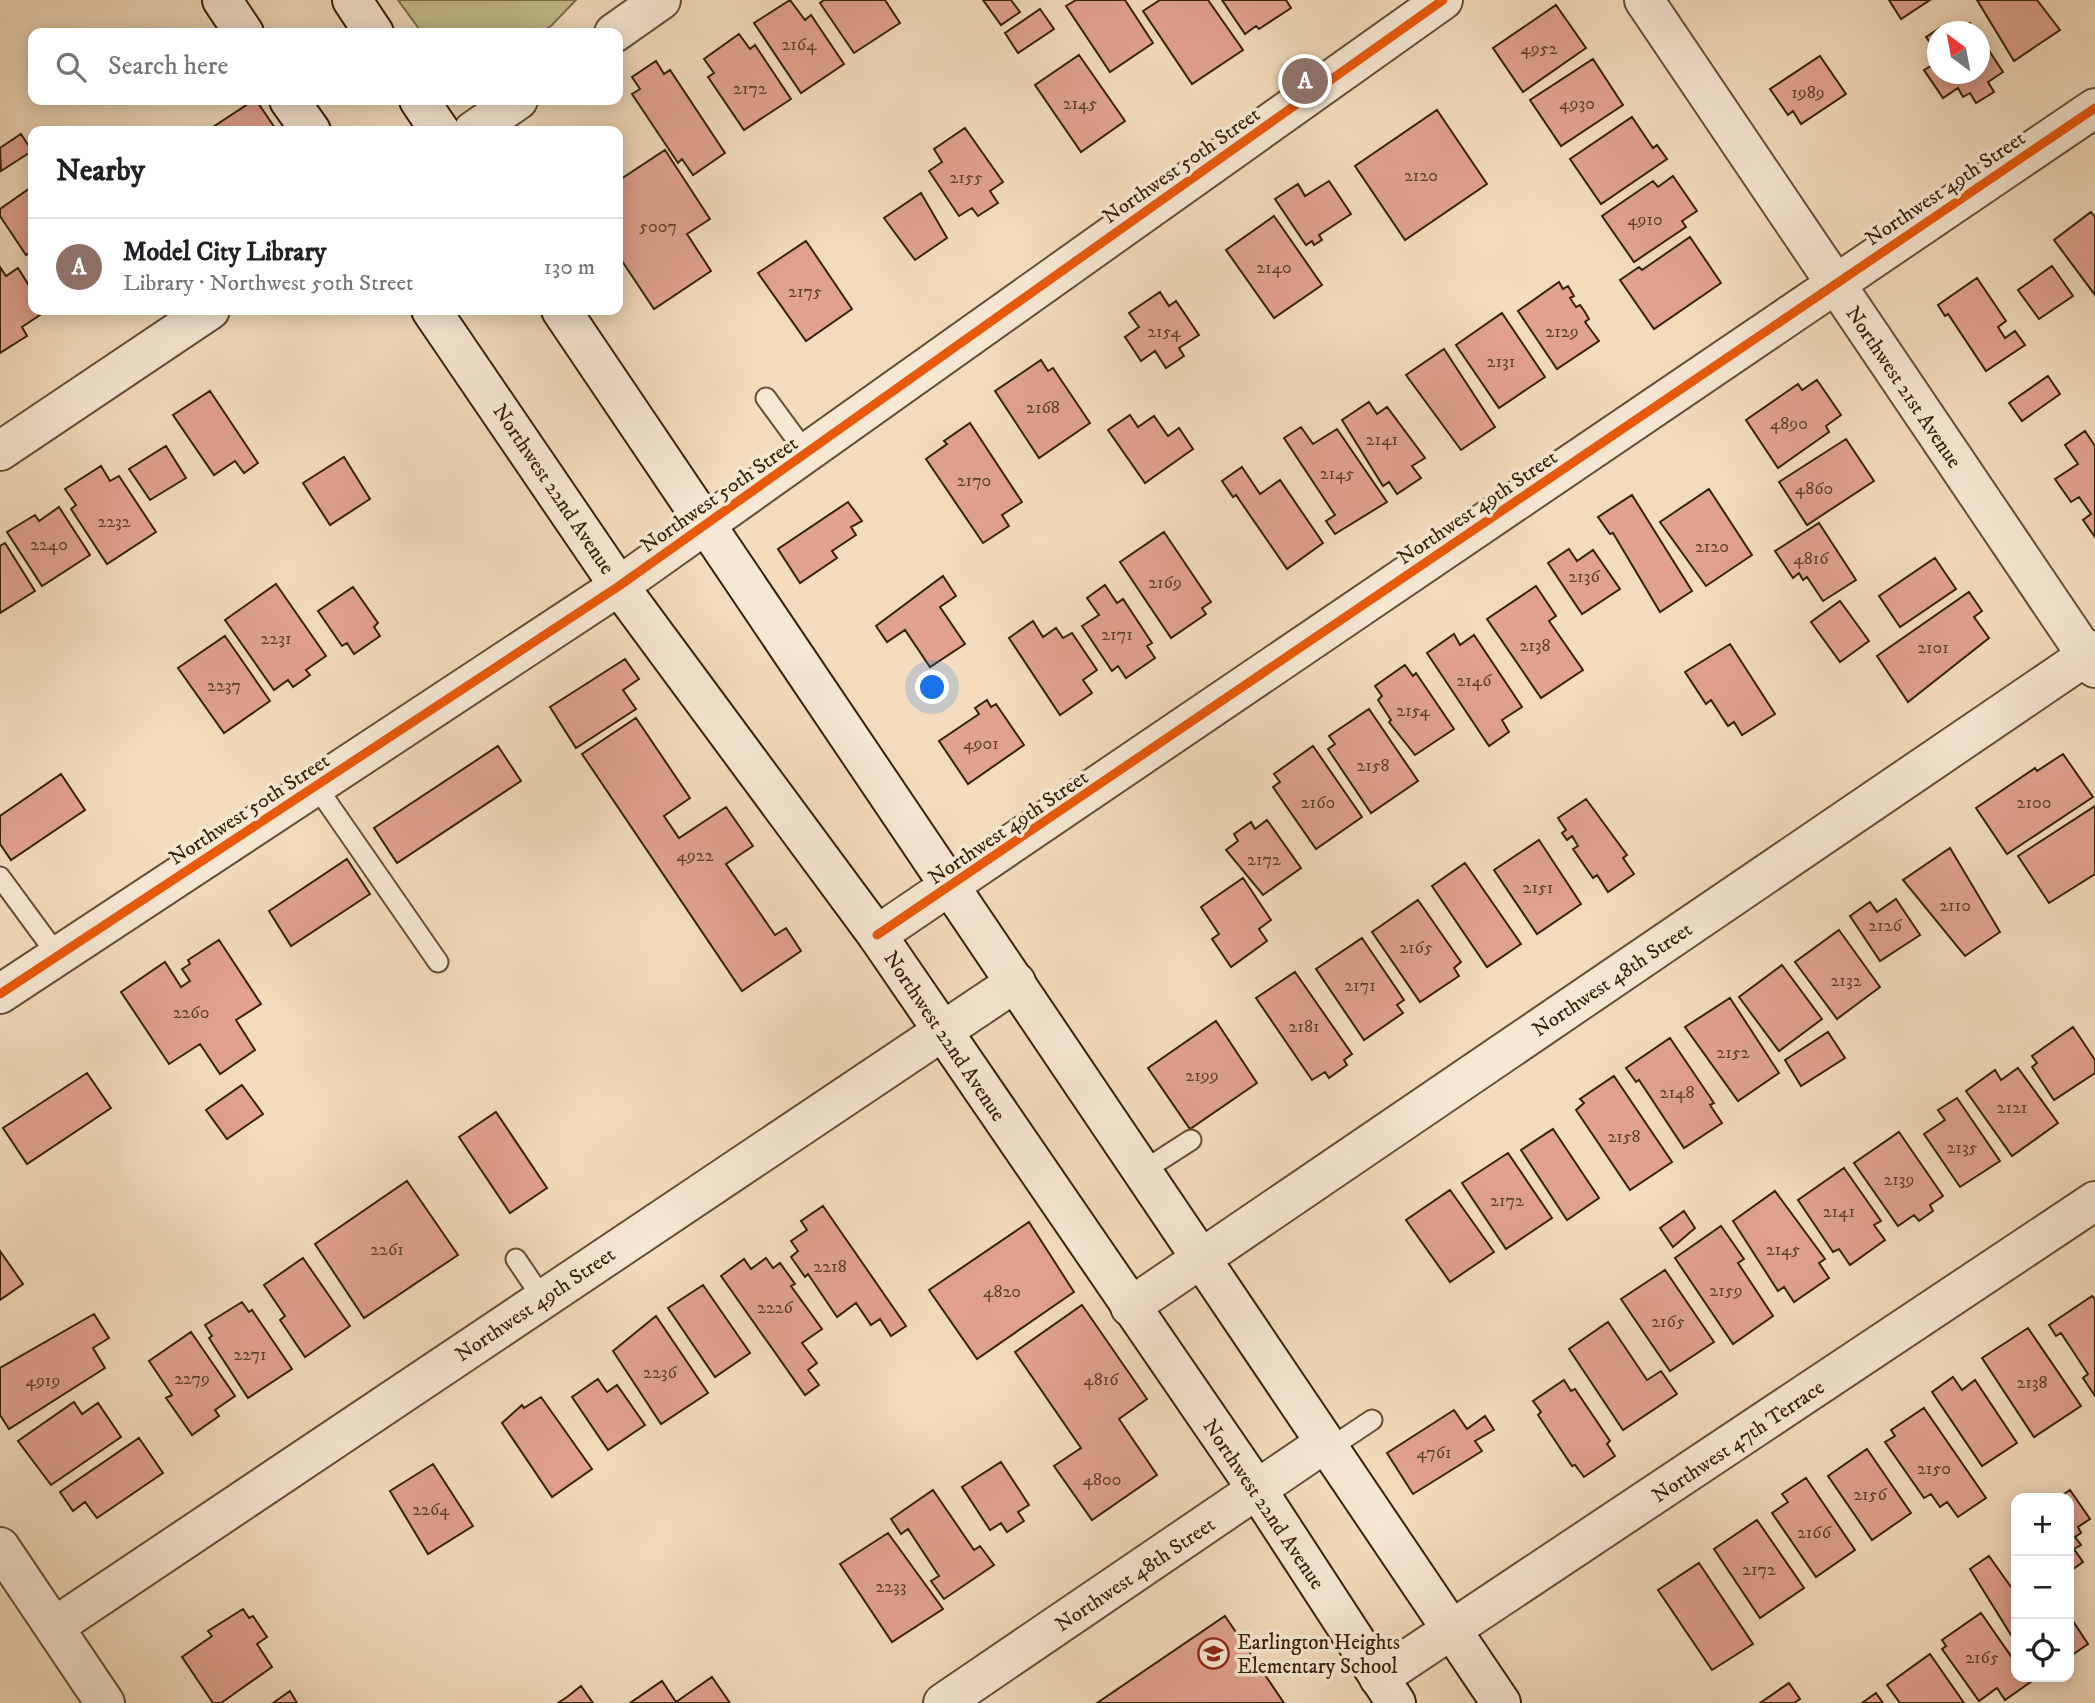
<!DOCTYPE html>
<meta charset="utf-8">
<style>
:root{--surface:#fff;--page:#f6f6f6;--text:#202124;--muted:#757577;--line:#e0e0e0;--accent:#db2777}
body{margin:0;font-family:"IM FELL DW Pica",serif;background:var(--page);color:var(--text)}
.controls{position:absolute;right:21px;bottom:21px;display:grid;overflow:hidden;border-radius:14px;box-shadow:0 4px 18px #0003}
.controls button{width:63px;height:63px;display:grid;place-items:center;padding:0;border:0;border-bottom:2px solid var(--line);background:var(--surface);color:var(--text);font:35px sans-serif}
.compass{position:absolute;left:1927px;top:21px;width:63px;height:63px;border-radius:50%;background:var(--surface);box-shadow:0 4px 18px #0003;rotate:328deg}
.you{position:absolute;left:933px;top:688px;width:24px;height:24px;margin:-18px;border:5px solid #fff;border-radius:50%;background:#1a73e8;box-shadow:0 0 0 10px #1a73e833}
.badge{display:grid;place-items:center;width:46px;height:46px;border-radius:50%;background:var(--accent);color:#fff;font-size:23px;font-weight:700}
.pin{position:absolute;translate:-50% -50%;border:4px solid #fff;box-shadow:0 2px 7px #0006}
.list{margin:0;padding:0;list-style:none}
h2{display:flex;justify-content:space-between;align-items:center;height:91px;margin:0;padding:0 28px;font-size:30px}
h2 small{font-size:23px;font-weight:400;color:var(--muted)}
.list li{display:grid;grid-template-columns:46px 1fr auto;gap:21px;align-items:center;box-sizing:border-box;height:98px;padding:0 28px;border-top:2px solid var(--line)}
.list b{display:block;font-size:26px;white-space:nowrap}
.list p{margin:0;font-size:23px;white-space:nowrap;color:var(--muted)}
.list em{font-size:23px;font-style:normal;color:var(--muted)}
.icon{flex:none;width:38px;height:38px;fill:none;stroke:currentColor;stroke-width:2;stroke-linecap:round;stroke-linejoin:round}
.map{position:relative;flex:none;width:2095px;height:1703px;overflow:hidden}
.search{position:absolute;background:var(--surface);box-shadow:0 4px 18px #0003;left:28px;top:28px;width:595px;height:77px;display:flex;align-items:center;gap:18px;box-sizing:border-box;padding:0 24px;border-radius:14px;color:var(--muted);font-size:26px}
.panel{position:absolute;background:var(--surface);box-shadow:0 4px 18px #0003;left:28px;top:126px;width:595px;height:189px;border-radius:14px}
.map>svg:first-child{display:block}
.green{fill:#c3be8c;stroke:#7c704a;stroke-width:2}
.building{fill:#e1a28f;stroke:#352208;stroke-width:2}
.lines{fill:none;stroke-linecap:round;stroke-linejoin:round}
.lane-casing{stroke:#645035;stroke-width:23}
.street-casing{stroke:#645035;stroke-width:42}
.secondary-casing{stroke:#352208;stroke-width:42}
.lane{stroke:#f7e8d4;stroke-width:19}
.street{stroke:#f7e8d4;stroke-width:38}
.secondary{stroke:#f7e8d4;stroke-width:38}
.cycleway-casing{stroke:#f7e8d4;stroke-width:13}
.cycleway{stroke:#e8590c;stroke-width:9}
.labels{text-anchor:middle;stroke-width:7;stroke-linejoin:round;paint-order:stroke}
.number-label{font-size:18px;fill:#60422a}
.street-label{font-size:21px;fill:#352208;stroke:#f7e8d4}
.poi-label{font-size:21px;fill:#352208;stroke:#f7e8d4;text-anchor:start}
</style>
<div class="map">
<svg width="2095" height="1703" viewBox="0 0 2095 1703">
<rect width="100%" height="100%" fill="#f3dcbd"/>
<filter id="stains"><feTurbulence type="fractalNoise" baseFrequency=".00286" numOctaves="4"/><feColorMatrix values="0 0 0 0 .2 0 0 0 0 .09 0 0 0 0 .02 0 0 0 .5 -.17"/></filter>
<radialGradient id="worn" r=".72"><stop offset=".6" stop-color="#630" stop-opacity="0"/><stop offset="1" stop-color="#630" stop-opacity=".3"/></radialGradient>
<path class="green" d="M398,0H576L551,26L539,33H422Z"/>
<path class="building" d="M790,0L805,20L811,15L844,64L801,93L754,23Z
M824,0H885L900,23L854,53L820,3Z
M983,0H1011L1020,12L1001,25Z
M1076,0H1125L1153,43L1110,72L1066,6Z
M1160,0H1208L1243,50L1192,84L1143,11Z
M1222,0H1286L1291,8L1259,29L1256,26L1245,34Z
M1889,0H1930L1901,19Z
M1977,0H2037L2060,30L2014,61Z
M1556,5L1586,48L1523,92L1493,48Z
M1040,9L1054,29L1018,53L1005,33Z
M1970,23L1976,32H1957Z
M1940,28L1942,32H1938V54L1926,37Z
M739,34L750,49L755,45L791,99L744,130L708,77L714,73L704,59Z
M1980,37L2003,72L1988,82L1994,92L1976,103L1970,93L1963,97L1958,88L1943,98L1924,70L1938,62V74H1980Z
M1079,55L1125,121L1081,152L1035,85Z
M1820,56L1846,94L1801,124L1793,111L1788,115L1770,89Z
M1593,59L1623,105L1561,146L1530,100Z
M656,61L664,74L670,70L725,153L693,175L682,159L678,163L632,94L640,89L632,77Z
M256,100L277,131H207L254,100Z
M1437,110L1487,184L1405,240L1355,166Z
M1632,117L1653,148L1657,145L1667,159L1601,204L1570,159Z
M965,128L1003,182L990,191L998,203L978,216L972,208L959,216L929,171L942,162L934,149Z
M21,134L32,151L1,171L0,148Z
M665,150L710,219L687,234L711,271L654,309L618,255V181Z
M1673,176L1697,211L1682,221L1686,227L1634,262L1602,216L1653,181L1658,187Z
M1329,181L1351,214L1319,235L1322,240L1314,245L1312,241L1306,245L1275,199L1298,184L1305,196Z
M33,186V250L26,255L0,216V209Z
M921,193L947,238L915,260L884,218Z
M2091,212L2095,217V295L2054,240Z
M1274,216L1322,285L1274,318L1226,250Z
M1690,237L1721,283L1654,329L1620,280L1639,267L1642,270Z
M806,241L852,309L806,341L758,273Z
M2052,266L2073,296L2039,319L2018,290Z
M0,267L6,276L18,268L33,292V310L46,311L22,327L27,336L0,353Z
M1977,278L2006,321L1998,327L2005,338L2015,331L2025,345L1986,371L1948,314L1945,316L1938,305Z
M1559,282L1563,289L1568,286L1574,296L1570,298L1576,307L1580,305L1585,312L1589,319L1585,322L1599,341L1557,369L1518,311Z
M1160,292L1169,306L1176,301L1199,335L1179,348L1184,356L1166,368L1155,351L1141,361L1125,337L1139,327L1129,313Z
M1502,313L1545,377L1499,408L1456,345Z
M1444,349L1495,427L1461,450L1406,375Z
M1041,360L1048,371L1053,368L1090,423L1039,458L995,391Z
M2048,376L2060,394L2022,421L2009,403Z
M1817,380L1841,415L1826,426L1829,432L1778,468L1746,420L1798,384L1802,390Z
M210,391L258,463L244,473L235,461L214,475L173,415Z
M1369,402L1377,414L1387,407L1425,458L1412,466L1421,478L1397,494L1389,482L1383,486L1342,420Z
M1130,415L1138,427L1154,416L1168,436L1179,428L1193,449L1145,483L1108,430Z
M970,423L1022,502L1002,515L1009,526L983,543L926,459L947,444L944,441Z
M1301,427L1313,444L1337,429L1387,502L1335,534L1326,521L1335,515L1284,438Z
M2085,431L2095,446V537L2083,520L2091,514L2079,497L2071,502L2055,479L2078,464L2065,445Z
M1846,439L1874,481L1807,525L1779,482Z
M166,446L186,478L150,500L129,469Z
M344,457L370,499L330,525L303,483Z
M101,466L110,481L119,476L156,532L107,564L71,509L76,505L65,489Z
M1242,467L1260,494L1280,480L1323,543L1287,569L1236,495L1233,497L1222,481Z
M1709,489L1752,555L1706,586L1660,522Z
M1632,495L1692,591L1660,612L1613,533L1610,534L1598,517Z
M848,502L862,521L851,527L856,535L832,551L837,558L800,583L778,549Z
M59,507L90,555L42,586L7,532L35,515L39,521Z
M1819,523L1856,580L1823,601L1807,577L1803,580L1799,573L1793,578L1775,551Z
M1164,532L1211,602L1202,608L1206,614L1171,638L1120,562Z
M5,543L35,591L0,613V546Z
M1569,549L1577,561L1593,550L1620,589L1582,614L1548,563Z
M1935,558L1956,589L1900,627L1879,596Z
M943,576L956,596L940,607L965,644L930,667L905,630L887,642L876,626Z
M276,584L326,656L306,670L310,675L293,687L288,680L274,690L225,620Z
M1105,585L1117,603L1123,599L1152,643L1147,646L1155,658L1126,678L1118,666L1112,671L1082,626L1099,615L1087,598Z
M1536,586L1556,616L1549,621L1583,670L1541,698L1487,619Z
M353,587L378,623L374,627L380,636L354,654L347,643L342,646L318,611Z
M1969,592L1982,611L1974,617L1989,638L1908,702L1877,656Z
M1840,601L1869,641L1840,662L1811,622Z
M1033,621L1043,637L1056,628L1063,638L1072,633L1097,670L1083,680L1092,693L1060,715L1009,638Z
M1454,634L1460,645L1474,635L1522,707L1502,720L1509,732L1489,746L1427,653Z
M225,636L270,701L224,733L178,668Z
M1730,644L1775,714L1742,735L1734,722L1728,726L1711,700L1706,704L1685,672Z
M625,659L639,679L623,690L636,709L576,748L550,707Z
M1405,665L1413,676L1416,673L1454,729L1415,755L1389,722L1391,720L1378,700L1382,696L1375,686Z
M987,700L991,707L996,704L1024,745L968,784L939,741L979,714L975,708Z
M1369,709L1418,781L1371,813L1328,749L1335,744L1329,736Z
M636,718L690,798L664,816L679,838L726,807L753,846L726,864L775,935L786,928L801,951L742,991L582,754Z
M498,746L521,781L397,863L374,828Z
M1313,746L1362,817L1316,849L1273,787L1280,782L1274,774Z
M2063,754L2093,797L2007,854L1976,808L2035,768L2037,771Z
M61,774L85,810L11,860L0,844V816Z
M1586,799L1627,855L1623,858L1634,874L1608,892L1597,875L1593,878L1573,849L1578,846L1572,836L1567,840L1562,833L1566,830L1558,818Z
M2095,806V874L2049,903L2018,856Z
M1267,820L1301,868L1263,895L1226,850L1238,841L1234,834L1251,822L1255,829Z
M1539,840L1581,904L1537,934L1494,870Z
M1950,848L2000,932L1965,956L1903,880Z
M347,859L370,894L291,946L269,911Z
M1465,863L1521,944L1487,967L1432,886Z
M1243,878L1271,920L1259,929L1267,941L1231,967L1212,939L1219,934L1201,907Z
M1896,899L1920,935L1880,961L1850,916L1870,902L1877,912Z
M1418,900L1461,962L1454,968L1459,976L1420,1002L1372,932Z
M1839,930L1880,987L1837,1019L1795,962Z
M1362,938L1404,1000L1397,1005L1403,1013L1364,1040L1316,969Z
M219,940L261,1004L236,1020L255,1050L220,1074L200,1044L169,1064L121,992L165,962L181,987L190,981L182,969L190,964L188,960Z
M1782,965L1822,1019L1779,1051L1739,997Z
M1295,972L1352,1054L1344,1060L1347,1065L1329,1078L1325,1072L1312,1080L1256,998Z
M1730,998L1779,1073L1738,1101L1685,1027Z
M1216,1021L1257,1083L1190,1129L1148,1068Z
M2073,1027L2095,1060V1073L2054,1100L2032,1067L2037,1063L2032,1056Z
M1828,1032L1845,1058L1801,1086L1785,1060Z
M1670,1038L1714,1103L1710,1105L1722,1123L1684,1148L1639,1080L1636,1082L1626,1068Z
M2018,1068L2058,1123L2012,1156L1966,1091L1995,1070L2001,1080Z
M87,1073L111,1108L27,1164L3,1128Z
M1614,1076L1672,1162L1630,1190L1576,1110L1584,1103L1580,1099Z
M242,1085L263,1114L227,1139L206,1110Z
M1957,1098L2000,1161L1960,1187L1924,1134L1945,1120L1938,1110Z
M496,1112L547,1188L510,1213L459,1137Z
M1553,1129L1599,1198L1567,1220L1521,1150Z
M1899,1132L1943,1196L1930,1205L1933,1211L1919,1221L1914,1215L1898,1226L1854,1163Z
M1508,1153L1552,1218L1506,1249L1462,1183Z
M1844,1168L1881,1221L1874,1225L1885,1240L1850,1265L1839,1249L1833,1252L1798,1200Z
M407,1181L458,1255L364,1318L315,1244Z
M1450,1190L1494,1252L1450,1282L1406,1220Z
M1775,1191L1825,1259L1819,1263L1829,1278L1794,1302L1784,1287L1778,1291L1733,1221Z
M823,1206L906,1326L891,1336L880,1319L871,1325L856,1303L837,1317L808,1274L805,1277L791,1257L798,1251L791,1241L807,1230L801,1221Z
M1684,1211L1695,1228L1673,1247L1660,1228Z
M1029,1222L1074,1292L977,1359L929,1290Z
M1721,1226L1744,1259L1738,1263L1773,1316L1733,1344L1675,1258Z
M0,1251L23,1284L0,1300Z
M303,1258L350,1326L305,1357L280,1320L285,1316L264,1285Z
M766,1258L773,1268L780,1263L795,1284L791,1286L822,1329L802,1343L817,1363L808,1370L819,1385L805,1395L721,1276L744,1259L751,1269Z
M1665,1270L1714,1342L1670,1371L1621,1299Z
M703,1285L750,1353L715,1377L668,1308Z
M2092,1296L2095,1299V1396L2083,1378L2088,1374L2061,1333L2056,1336L2049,1325Z
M242,1302L249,1312L252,1310L292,1369L248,1398L209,1338L212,1336L205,1325Z
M1082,1305L1147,1399L1119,1419L1157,1475L1092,1520L1054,1466L1081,1448L1015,1352Z
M94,1314L109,1338L93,1348L105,1368L9,1429L0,1415V1368Z
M656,1316L708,1393L661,1424L613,1351Z
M1608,1322L1647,1380L1661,1371L1677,1394L1623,1430L1569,1349Z
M2028,1328L2081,1406L2034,1437L1982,1358Z
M191,1332L235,1396L215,1410L219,1416L192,1435L166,1398L172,1395L149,1361Z
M1953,1377L1962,1390L1975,1380L2017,1443L1982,1466L1932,1392Z
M598,1379L607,1392L617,1385L645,1425L608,1450L572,1397Z
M1564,1380L1571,1391L1575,1389L1610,1441L1607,1444L1615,1456L1584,1477L1575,1465L1572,1466L1538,1415L1541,1412L1533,1401Z
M541,1397L592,1469L552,1497L502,1423L522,1405L524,1408Z
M74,1402L82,1414L98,1403L121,1437L51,1485L18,1441Z
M1924,1408L1986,1498L1958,1517L1947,1502L1940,1507L1931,1494L1924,1498L1885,1442L1895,1436L1891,1430Z
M1454,1410L1467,1429L1485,1416L1494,1430L1475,1441L1482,1451L1413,1494L1387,1453Z
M139,1438L163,1473L97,1518L85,1502L73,1511L60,1492Z
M1867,1449L1911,1513L1872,1540L1828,1476Z
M1001,1462L1029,1505L1018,1512L1024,1521L1007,1532L1001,1523L990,1530L962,1487Z
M433,1464L473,1526L428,1554L390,1491Z
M1806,1478L1855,1550L1816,1577L1772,1513L1788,1502L1782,1494Z
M933,1490L974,1550L980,1546L994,1565L944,1599L931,1581L939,1576L908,1529L901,1534L891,1519Z
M2070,1490L2090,1519L2078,1527L2081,1533L2075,1537L2081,1545L2074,1549L2083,1562L2069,1572V1498H2058Z
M1757,1520L1804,1588L1760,1618L1714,1549Z
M888,1533L943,1609L892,1642L840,1564Z
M1989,1556L2016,1594V1643L1970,1569Z
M1699,1563L1753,1644L1712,1670L1658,1590Z
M243,1609L249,1618L253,1616L267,1637L257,1644L272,1667L221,1703H213L182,1657L212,1636L208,1631Z
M1981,1613L2011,1656L2014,1654L2016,1658V1677H2029L2032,1681L2005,1700L1997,1688L1979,1701L1942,1649L1946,1646L1942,1640Z
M2069,1615L2088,1644L2069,1657Z
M1225,1616L1284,1703H1097Z
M1930,1654L1964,1703H1900L1887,1685Z
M712,1677L730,1703H630L662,1681L676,1702Z
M1789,1683L1800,1699L1794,1703H1760Z
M581,1686L593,1703H558L567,1697Z
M290,1691L297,1703H273Z
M1876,1693L1883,1703H1862Z"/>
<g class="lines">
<defs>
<path id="lane" d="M766,398L807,454
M316,786L438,962
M0,877L58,956
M1143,1171L1191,1140
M516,1259L543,1299
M1330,1448L1372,1420"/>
<path id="street" d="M1644,0L2095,668
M614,33L661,0
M473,131L518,100
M0,451L210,310
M877,935L2095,108
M0,994L619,586L1443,0
M1130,1307L2095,650
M0,1547L105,1703
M54,1627L1016,982
M1379,1678L2095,1201
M943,1703L1325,1443"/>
<path id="secondary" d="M222,0L244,33
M352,0L374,33
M289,100L311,131
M419,100L440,131
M431,310L619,586L877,935L1258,1491L1396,1703
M561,310L1501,1703"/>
</defs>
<use href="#lane" class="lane-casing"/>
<use href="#street" class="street-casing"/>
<use href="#secondary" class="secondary-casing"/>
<use href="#lane" class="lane"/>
<use href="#street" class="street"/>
<use href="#secondary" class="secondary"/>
<defs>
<path id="cycleway" d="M877,935L2095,108
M0,994L619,586L1443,0"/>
</defs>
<use href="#cycleway" class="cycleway-casing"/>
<use href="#cycleway" class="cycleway"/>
</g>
<defs>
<symbol id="school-ring" viewBox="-11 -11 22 22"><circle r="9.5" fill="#f7e8d4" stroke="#8f2418" stroke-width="1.5"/><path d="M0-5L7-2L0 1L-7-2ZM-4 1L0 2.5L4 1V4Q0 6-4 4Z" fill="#8f2418"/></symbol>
</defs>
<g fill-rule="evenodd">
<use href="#school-ring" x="1196" y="1636" width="35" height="35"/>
</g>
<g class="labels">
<g class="number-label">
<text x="799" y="50">2164</text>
<text x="1539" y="54">4952</text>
<text x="750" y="94">2172</text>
<text x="1808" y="98">1989</text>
<text x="1080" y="109">2145</text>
<text x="1577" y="109">4930</text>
<text x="1421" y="181">2120</text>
<text x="966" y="183">2155</text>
<text x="1645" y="225">4910</text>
<text x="658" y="232">5007</text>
<text x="1274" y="273">2140</text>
<text x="805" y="297">2175</text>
<text x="1164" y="337">2154</text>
<text x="1562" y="337">2129</text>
<text x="1501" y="367">2131</text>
<text x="1043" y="413">2168</text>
<text x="1789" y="429">4890</text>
<text x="1382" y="445">2141</text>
<text x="1337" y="479">2145</text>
<text x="974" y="486">2170</text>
<text x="1814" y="494">4860</text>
<text x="114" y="527">2232</text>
<text x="49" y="550">2240</text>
<text x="1712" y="552">2120</text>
<text x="1811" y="564">4816</text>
<text x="1584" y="582">2136</text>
<text x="1165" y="588">2169</text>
<text x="1117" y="640">2171</text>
<text x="276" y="644">2231</text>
<text x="1535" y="651">2138</text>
<text x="1933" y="653">2101</text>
<text x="1474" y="686">2146</text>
<text x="224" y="691">2237</text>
<text x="1413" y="716">2154</text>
<text x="981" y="749">4901</text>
<text x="1373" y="771">2158</text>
<text x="1318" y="808">2160</text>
<text x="2034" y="808">2100</text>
<text x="695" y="861">4922</text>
<text x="1264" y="865">2172</text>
<text x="1538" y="893">2151</text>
<text x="1955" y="911">2110</text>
<text x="1885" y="931">2126</text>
<text x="1416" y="953">2165</text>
<text x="1846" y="986">2132</text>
<text x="1360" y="991">2171</text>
<text x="191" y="1018">2260</text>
<text x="1304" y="1032">2181</text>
<text x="1733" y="1058">2152</text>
<text x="1202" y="1081">2199</text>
<text x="1677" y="1098">2148</text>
<text x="2012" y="1113">2121</text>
<text x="1624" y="1142">2158</text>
<text x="1962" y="1153">2135</text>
<text x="1899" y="1185">2139</text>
<text x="1507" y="1206">2172</text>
<text x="1839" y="1217">2141</text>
<text x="387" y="1255">2261</text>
<text x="1783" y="1255">2145</text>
<text x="830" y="1272">2218</text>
<text x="1726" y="1296">2159</text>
<text x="1002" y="1297">4820</text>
<text x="775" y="1313">2226</text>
<text x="1668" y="1327">2165</text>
<text x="250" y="1360">2271</text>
<text x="660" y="1378">2236</text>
<text x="192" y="1384">2279</text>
<text x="1101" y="1385">4816</text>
<text x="43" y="1386">4919</text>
<text x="2032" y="1388">2138</text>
<text x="1434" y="1458">4761</text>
<text x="1934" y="1474">2150</text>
<text x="1102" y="1485">4800</text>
<text x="1870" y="1500">2156</text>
<text x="431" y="1515">2264</text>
<text x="1814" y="1538">2166</text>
<text x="1759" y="1575">2172</text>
<text x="891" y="1592">2233</text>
<text x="1982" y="1663">2165</text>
</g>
<g class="street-label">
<text transform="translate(1181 165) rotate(-35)" y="7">Northwest 50th Street</text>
<text transform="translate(1945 188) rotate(-34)" y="7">Northwest 49th Street</text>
<text transform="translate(1904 387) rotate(56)" y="7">Northwest 21st Avenue</text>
<text transform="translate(554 489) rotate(56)" y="7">Northwest 22nd Avenue</text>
<text transform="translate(719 494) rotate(-35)" y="7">Northwest 50th Street</text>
<text transform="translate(1477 507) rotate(-34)" y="7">Northwest 49th Street</text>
<text transform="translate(249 809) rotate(-33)" y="7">Northwest 50th Street</text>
<text transform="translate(1008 827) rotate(-34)" y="7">Northwest 49th Street</text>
<text transform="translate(1612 979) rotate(-34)" y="7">Northwest 48th Street</text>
<text transform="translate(945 1036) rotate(56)" y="7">Northwest 22nd Avenue</text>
<text transform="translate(535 1304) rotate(-34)" y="7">Northwest 49th Street</text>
<text transform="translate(1738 1441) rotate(-34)" y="7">Northwest 47th Terrace</text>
<text transform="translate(1264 1504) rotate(56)" y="7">Northwest 22nd Avenue</text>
<text transform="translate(1135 1574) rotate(-34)" y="7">Northwest 48th Street</text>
</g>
<g class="poi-label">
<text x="1237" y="1649">Earlington Heights<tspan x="1237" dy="24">Elementary School</tspan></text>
</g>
</g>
<rect width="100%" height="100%" filter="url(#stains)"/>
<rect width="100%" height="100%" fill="url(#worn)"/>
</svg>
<div class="controls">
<button>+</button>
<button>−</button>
<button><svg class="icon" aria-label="locate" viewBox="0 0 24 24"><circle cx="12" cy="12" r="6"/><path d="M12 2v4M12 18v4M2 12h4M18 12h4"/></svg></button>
</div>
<svg class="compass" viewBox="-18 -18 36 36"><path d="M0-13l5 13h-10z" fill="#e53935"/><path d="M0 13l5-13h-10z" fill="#757577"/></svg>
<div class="you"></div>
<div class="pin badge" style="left:1305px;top:81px;background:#8d6e63">A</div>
<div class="search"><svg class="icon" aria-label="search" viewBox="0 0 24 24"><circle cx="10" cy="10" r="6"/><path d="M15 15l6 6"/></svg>Search here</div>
<section class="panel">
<h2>Nearby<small></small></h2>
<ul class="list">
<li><span class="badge" style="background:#8d6e63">A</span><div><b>Model City Library</b><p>Library · Northwest 50th Street</p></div><em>130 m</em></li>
</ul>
</section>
</div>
